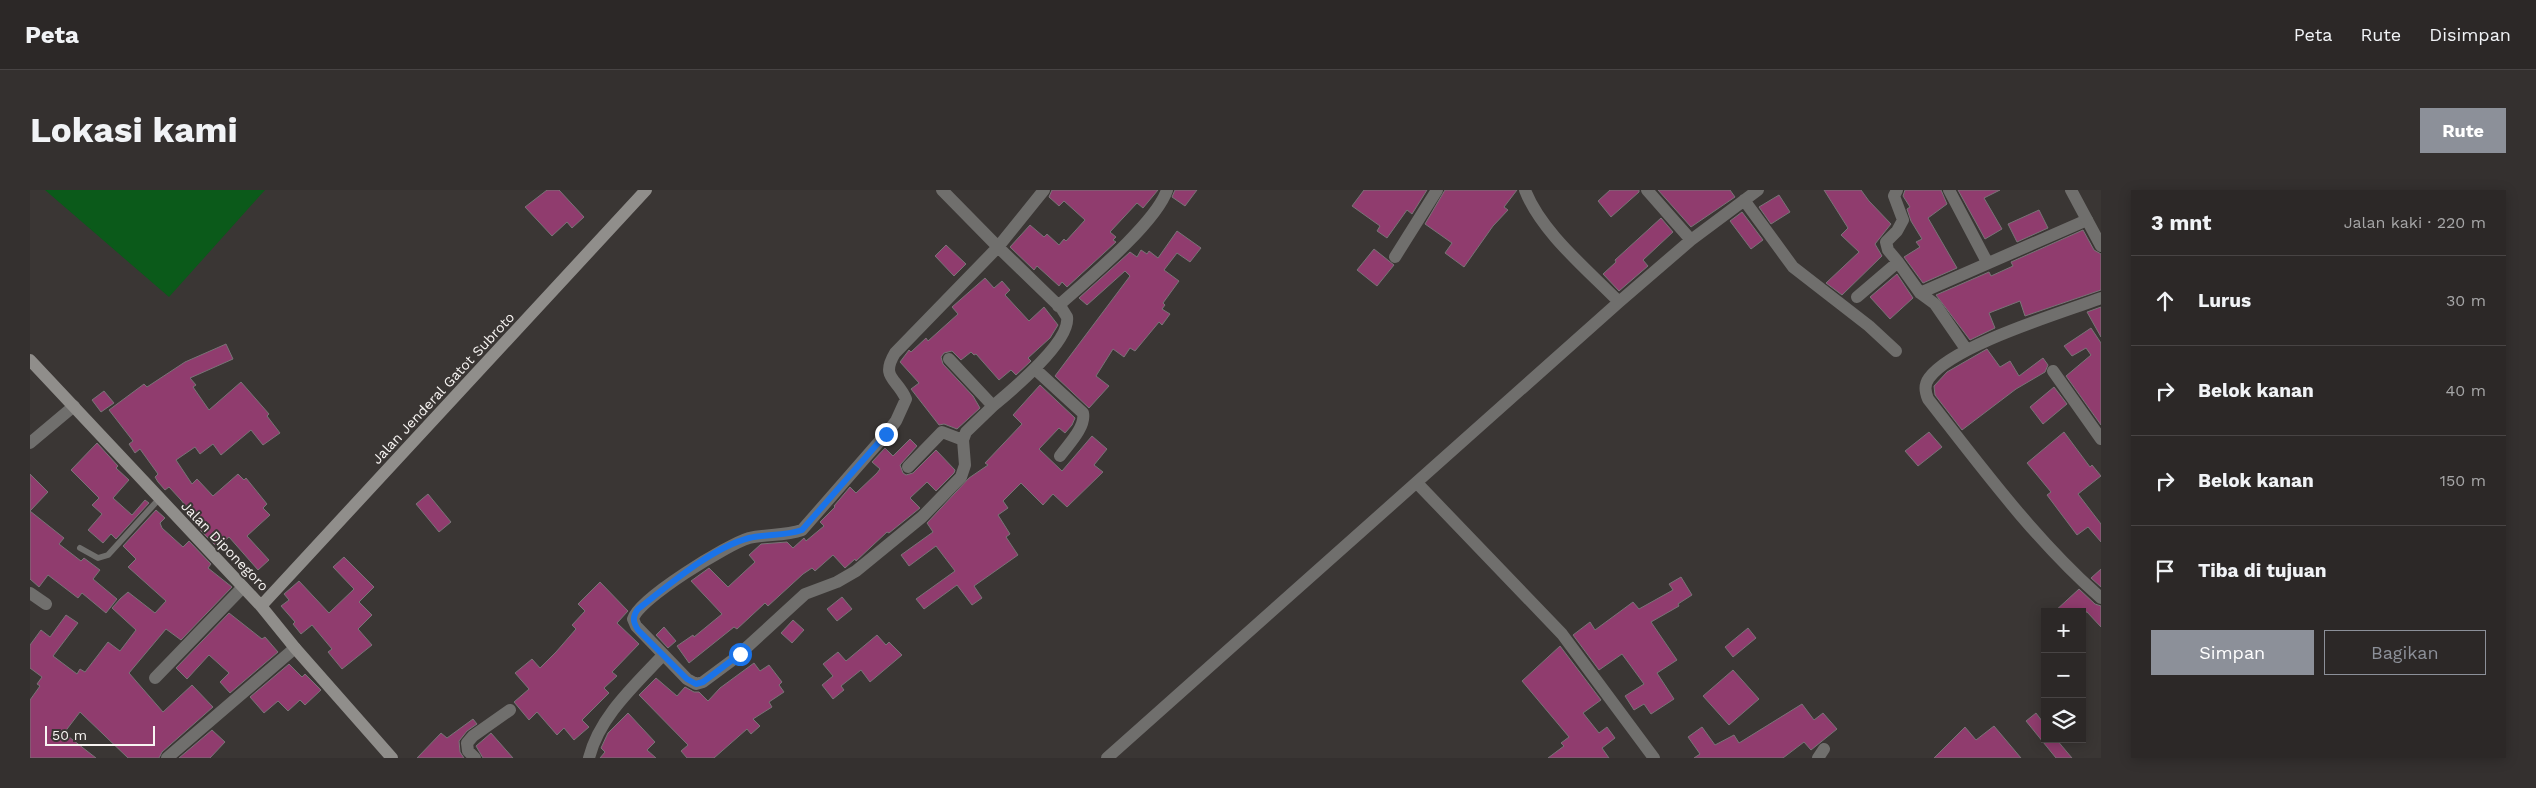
<!DOCTYPE html>
<html lang="id">
<meta charset="utf-8">
<style>
:root{--surface:#2c2827;--page:#34302f;--text:#f1f3f6;--muted:#a6a6a7;--line:#484444;--accent:#8c9099}
body{margin:0;font-family:"Work Sans",sans-serif;background:var(--page);color:var(--text)}
.controls{position:absolute;right:15px;bottom:15px;display:grid;overflow:hidden;border-radius:0px;box-shadow:0 2px 12px #0003}
.controls button{width:45px;height:45px;display:grid;place-items:center;padding:0;border:0;border-bottom:1px solid var(--line);background:var(--surface);color:var(--text);font:25px sans-serif}
.scale{position:absolute;left:15px;bottom:12px;width:110px;box-sizing:border-box;padding-left:5px;border:2px solid #f7f4f2;border-top:0;font-size:14px;line-height:18px;white-space:nowrap;color:#f7f4f2;-webkit-text-stroke:4px #3a3634;paint-order:stroke}
.stop{position:absolute;width:15px;height:15px;margin:-11px;border:4px solid #1a73e8;border-radius:50%;background:#fff}
.stop.end{background:#1a73e8;border-color:#fff;box-shadow:0 1px 5px #0008}
.list{margin:0;padding:0;list-style:none}
h2{display:flex;justify-content:space-between;align-items:center;height:65px;margin:0;padding:0 20px;font-size:21px}
h2 small{font-size:16px;font-weight:400;color:var(--muted)}
.list li{display:grid;grid-template-columns:32px 1fr auto;gap:15px;align-items:center;box-sizing:border-box;height:90px;padding:0 20px;border-top:1px solid var(--line)}
.list b{display:block;font-size:19px;white-space:nowrap}
.list em{font-size:16px;font-style:normal;color:var(--muted)}
.actions{display:flex;gap:10px;padding:15px 20px}
.actions a{flex:1;padding:11px 0;border:1px solid var(--accent);border-radius:0px;text-align:center;font-size:18px;color:var(--accent)}
.actions .main{background:var(--accent);color:#fff}
.icon{flex:none;width:28px;height:28px;fill:none;stroke:currentColor;stroke-width:2;stroke-linecap:round;stroke-linejoin:round}
.map{position:relative;flex:none;width:2071px;height:568px;overflow:hidden;border-radius:0px}
header{display:flex;align-items:center;gap:30px;box-sizing:border-box;height:70px;padding:0 25px;background:var(--surface);border-bottom:1px solid var(--line)}
header strong{font-size:24px}
nav{display:flex;gap:28px;margin-inline-start:auto;font-size:18px}
.intro{display:flex;align-items:center;justify-content:space-between;box-sizing:border-box;height:120px;padding:0 30px}
h1{margin:0;font-size:35px}
.button{padding:12px 22px;border-radius:0px;background:var(--accent);color:#fff;font-size:18px;font-weight:700}
main{display:flex;gap:30px;padding:0 30px}
aside{flex:1;background:var(--surface);border-radius:0px;box-shadow:0 2px 12px #0003}
.map>svg:first-child{display:block}
.green{fill:#0b5a1a}
.building{fill:#903c6e;stroke:#797477}
.lines{fill:none;stroke-linecap:round;stroke-linejoin:round}
.service{stroke:#706f6d;stroke-width:6}
.minor{stroke:#706f6d;stroke-width:12}
.tertiary{stroke:#706f6d;stroke-width:12}
.secondary{stroke:#908e8b;stroke-width:12}
.route{stroke:#1a73e8;stroke-width:6}
.labels{text-anchor:middle;stroke-width:4;stroke-linejoin:round;paint-order:stroke}
.street-label{font-size:14px;fill:#f7f4f2;stroke:#3a3634}
</style>
<header>
<strong>Peta</strong>
<nav><a>Peta</a><a>Rute</a><a>Disimpan</a></nav>
</header>
<div class="intro"><h1>Lokasi kami</h1><a class="button">Rute</a></div>
<main>
<div class="map">
<svg width="2071" height="568" viewBox="0 0 2071 568">
<rect width="100%" height="100%" fill="#3a3634"/>
<path class="green" d="M15,0H235L139,107Z"/>
<path class="building" d="M517,0H529L554,27L542,38L537,32L522,46L495,17Z
M1022,0H1128L1113,18L1107,13L1080,42L1086,47L1083,50L1086,52L1037,97L1032,92L1029,96L1007,76L1004,80L980,57L1000,35L1014,47L1017,44L1029,55L1034,49L1036,51L1055,30L1034,11L1029,16L1019,7Z
M1145,0H1167L1155,16L1142,7Z
M1334,0H1397L1382,24L1377,20L1357,48L1347,41L1350,36L1322,16Z
M1415,0H1487L1474,17L1478,20L1463,36L1434,77L1415,63L1422,53L1395,34Z
M1580,0H1609V2L1581,27L1568,11Z
M1628,0H1700L1705,7L1661,37Z
M1794,0H1831L1839,11L1861,34L1845,54L1852,66L1812,105L1796,93L1829,62L1811,45L1818,38Z
M1875,0H1911L1917,14L1898,28L1927,78L1893,93L1874,67L1890,57L1886,52L1892,49L1881,31L1877,19L1880,17L1873,6Z
M1928,0H1970L1954,8L1972,39L1955,49Z
M1749,5L1760,22L1741,34L1729,17Z
M2009,20L2018,38L1987,52L1978,34Z
M1712,22L1733,50L1721,59L1700,31Z
M1631,28L1643,42L1613,70L1618,76L1589,101L1573,84L1586,72L1585,70Z
M2053,40L2064,60L2071,64V100L1995,126L1990,111L1959,123L1965,138L1940,150L1906,105L1959,82L1961,86L1983,76L1981,72Z
M1147,41L1171,58L1160,72L1147,63L1134,80L1149,91L1133,113L1135,115L1132,119L1140,124L1132,135L1129,132L1105,161L1100,158L1094,167L1083,159L1066,186L1079,196L1059,218L1025,186L1100,86L1095,81L1057,115L1049,108L1100,62L1107,67L1111,60L1117,64L1119,61L1128,68Z
M916,55L936,74L924,86L905,66Z
M1344,59L1364,75L1347,96L1327,80Z
M1867,84L1883,108L1860,129L1840,107Z
M955,88L964,98L972,91L980,100L975,105L999,131L1014,117L1028,135L1020,148L998,168L1001,171L986,185L981,180L969,190L946,164L944,165L941,162L931,170L922,161L914,163L911,167L913,174L943,206L950,218L927,239L914,234L909,235L881,199L889,193L870,172L879,160L881,162L896,148L898,151L928,124L922,117Z
M2071,117V147L2057,122Z
M2061,138L2071,153V235L2036,186L2061,165L2056,158L2042,166L2034,156Z
M196,154L203,169L160,188L166,195L163,197L179,220L211,192L239,224L237,226L250,243L233,255L221,240L191,265L183,254L170,264L165,257L146,270L162,294L167,289L183,306L208,284L214,290L216,288L237,314L233,318L240,325L217,346L239,370L228,380L199,347L187,357L170,340L173,337L151,310L139,297L135,300L128,292L125,287L128,284L110,259L105,263L99,254L103,251L79,220L114,194L117,197L155,172Z
M1957,159L1970,177L1980,171L1989,186L2013,168L2018,175L2015,182L1986,199L1932,240L1905,205L1904,196L1917,182Z
M1010,195L1045,228L1042,235L1035,243L1029,238L1009,259L1032,281L1062,246L1077,259L1064,275L1073,282L1037,317L1023,304L1013,315L991,293L973,311L978,318L968,325L980,344L976,347L988,365L944,396L952,408L942,415L927,395L894,419L886,409L925,381L906,356L879,376L871,365L903,342L897,333L939,288L958,275L955,273L992,234L983,225Z
M2024,197L2037,214L2013,234L2000,217Z
M74,201L84,213L71,222L62,210Z
M1899,242L1912,257L1888,276L1875,261Z
M2034,242L2060,277L2062,275L2071,286L2048,304L2071,334V352L2058,337L2047,345L2017,305L2021,302L1997,273Z
M880,249L887,256L870,275L873,283L876,285L883,283L906,260L925,280L924,283L906,301L897,292L880,308L890,318L859,343L857,342L826,371L825,369L815,378L803,365L785,381L782,378L773,384L738,416L735,413L707,439L704,437L659,473L647,456L663,445L664,447L692,424L661,391L679,378L698,397L725,372L719,365L731,354L757,352L763,358L774,348L776,351L794,336L790,332L805,317L804,316L820,297L826,303L847,283L850,279L842,272L855,258L863,266Z
M67,253L88,276L86,278L99,290L83,308L102,325L115,310L119,313L86,349L81,344L73,353L58,340L72,324L62,315L69,308L41,280Z
M0,284L18,302L0,321L34,348L29,354L51,371L54,368L70,380L63,389L87,409L76,423L52,403L48,408L18,385L9,397L0,389Z
M398,304L421,332L409,342L386,314Z
M126,320L135,328L130,333L132,338L153,357L159,351L181,374L178,378L202,397L151,450L136,439L99,483L133,522L162,495L183,517L132,562L129,568H98L50,522L34,543L66,568H0V510L10,496L7,494L12,487L0,478V455L11,440L20,447L36,425L48,433L23,466L47,484L50,479L55,482L78,452L90,461L106,440L82,418L90,409L98,402L125,423L136,411L98,377L106,369L93,356Z
M314,367L344,397L329,412L342,425L328,439L342,455L312,479L298,462L302,459L282,435L271,444L263,434L265,432L251,416L259,410L254,404L269,391L299,423L324,399L303,377Z
M2071,379V397L2061,388Z
M1651,387L1662,405L1648,414L1649,416L1621,432L1647,470L1627,483L1644,509L1621,524L1614,514L1604,520L1595,506L1614,494L1592,464L1569,480L1543,445L1560,432L1565,440L1603,412L1609,419L1643,400L1639,394Z
M570,392L598,421L587,433L609,454L582,482L587,486L574,498L579,503L552,530L559,537L544,550L534,538L527,545L507,522L499,530L484,512L499,499L485,483L502,469L510,478L526,462L546,439L542,435L555,421L548,414Z
M2049,399L2065,414L2071,416V437L2057,422H2024Z
M812,407L822,419L807,431L797,419Z
M199,423L232,449L235,447L248,462L200,503L190,492L199,483L179,465L157,489L146,478Z
M763,430L774,440L762,453L751,443Z
M634,437L646,451L638,458L626,445Z
M1718,438L1726,448L1703,467L1695,457Z
M847,445L856,455L859,452L872,465L840,492L831,480L811,496L814,500L803,509L792,495L803,486L793,474L808,462L816,471Z
M1530,456L1571,510L1553,523L1569,543L1577,537L1585,548L1572,558L1579,568H1518L1534,556L1531,553L1539,547L1492,491Z
M724,473L730,481L739,475L752,492L749,495L754,502L739,512L742,517L723,529L730,536L721,544L717,539L684,568H657L651,561L658,555L609,505L626,488L647,506L655,497L664,502H669L678,511L690,498Z
M259,474L272,487L275,484L291,500L275,515L270,510L258,521L248,511L234,523L220,507Z
M1703,480L1729,509L1699,535L1673,506Z
M1772,514L1784,530L1793,523L1807,539L1781,560L1774,552L1753,568H1664L1670,564L1658,547L1672,537L1685,555L1704,545L1709,553Z
M598,523L625,552L617,560L626,568H570L575,562L571,558L578,543Z
M2006,523L2015,535V549H2026L2042,568H2026L1996,531Z
M443,529L447,534L437,541L429,551L430,562L434,568H387L411,543L417,548Z
M1964,536L1991,568H1904L1935,537L1946,550Z
M182,540L195,552L180,568H149Z
M461,543L483,568H453L446,556Z"/>
<g class="lines">
<path class="service" d="M50,358L68,368L78,365L129,309"/>
<path class="minor" d="M912,0L968,57L865,163C850,188 867,188 876,209L866,231L856,244L772,340C755,346 737,344 719,348C698,354 608,409 603,429L606,436L657,489L666,494L673,492L704,469L775,404L807,392L826,381L892,327L931,287L935,275L933,250L936,242L963,216
M1495,0C1511,42 1558,80 1589,112
M1617,0L1661,50
M1867,0L1864,6L1873,30L1867,41L1856,52L1858,60L1868,72
M1919,0L1957,72
M1714,10L1763,77L1839,136L1866,161
M1365,67L1407,0
M1890,103L2057,30
M1827,107L1868,72L1890,103L1905,114L1936,159
M2071,108C2031,123 1923,155 1899,188C1894,195 1895,201 1898,209C1952,278 2005,350 2071,408
M1028,116C1056,91 1126,33 1137,0
M919,169L963,216C981,201 1041,151 1037,127L1032,119L968,57L1014,0
M1005,179L1053,223C1056,237 1038,255 1030,266
M2023,181L2071,249
M0,253L44,216
M878,277L912,242L933,250
M1387,293L1532,444L1624,568
M0,403L16,414
M125,488L213,397
M137,568L265,458
M445,568L438,561L437,553L443,546L480,520
M559,568C569,527 605,495 633,465
M1077,568L1589,112L1661,50L1728,0
M1788,568L1794,559"/>
<path class="tertiary" d="M2041,0L2071,56"/>
<path class="secondary" d="M0,170L231,416L265,458L362,568
M231,416L616,0"/>
</g>
<g class="lines">
<path class="route" d="M710,464L673,492L666,494L657,489L608,440C603,432 602,427 608,419C639,395 681,358 719,348C737,344 755,346 772,340L856,244"/>
</g>
<g class="labels">
<g class="street-label">
<text transform="translate(413 198) rotate(-47)" y="5">Jalan Jenderal Gatot Subroto</text>
<text transform="translate(195 356) rotate(46)" y="5">Jalan Diponegoro</text>
</g>
</g>
</svg>
<div class="controls">
<button>+</button>
<button>−</button>
<button><svg class="icon" aria-label="layers" viewBox="0 0 24 24"><path d="M12 4l9 5-9 5-9-5zM3 14l9 5 9-5"/></svg></button>
</div>
<div class="scale">50 m</div>
<div class="stop" style="left:710px;top:464px"></div>
<div class="stop end" style="left:856px;top:244px"></div>
</div>
<aside>
<h2>3 mnt<small>Jalan kaki · 220 m</small></h2>
<ul class="list">
<li><svg class="icon" aria-label="ahead" viewBox="0 0 24 24"><path d="M12 20V5M6 11l6-6 6 6"/></svg><div><b>Lurus</b></div><em>30 m</em></li>
<li><svg class="icon" aria-label="right" viewBox="0 0 24 24"><path d="M7 20v-9h11M14 6l5 5-5 5"/></svg><div><b>Belok kanan</b></div><em>40 m</em></li>
<li><svg class="icon" aria-label="right" viewBox="0 0 24 24"><path d="M7 20v-9h11M14 6l5 5-5 5"/></svg><div><b>Belok kanan</b></div><em>150 m</em></li>
<li><svg class="icon" aria-label="arrive" viewBox="0 0 24 24"><path d="M6 21V4h12l-3 4 3 4H6"/></svg><div><b>Tiba di tujuan</b></div></li>
</ul>
<div class="actions"><a class="main">Simpan</a><a>Bagikan</a></div>
</aside>
</main>
